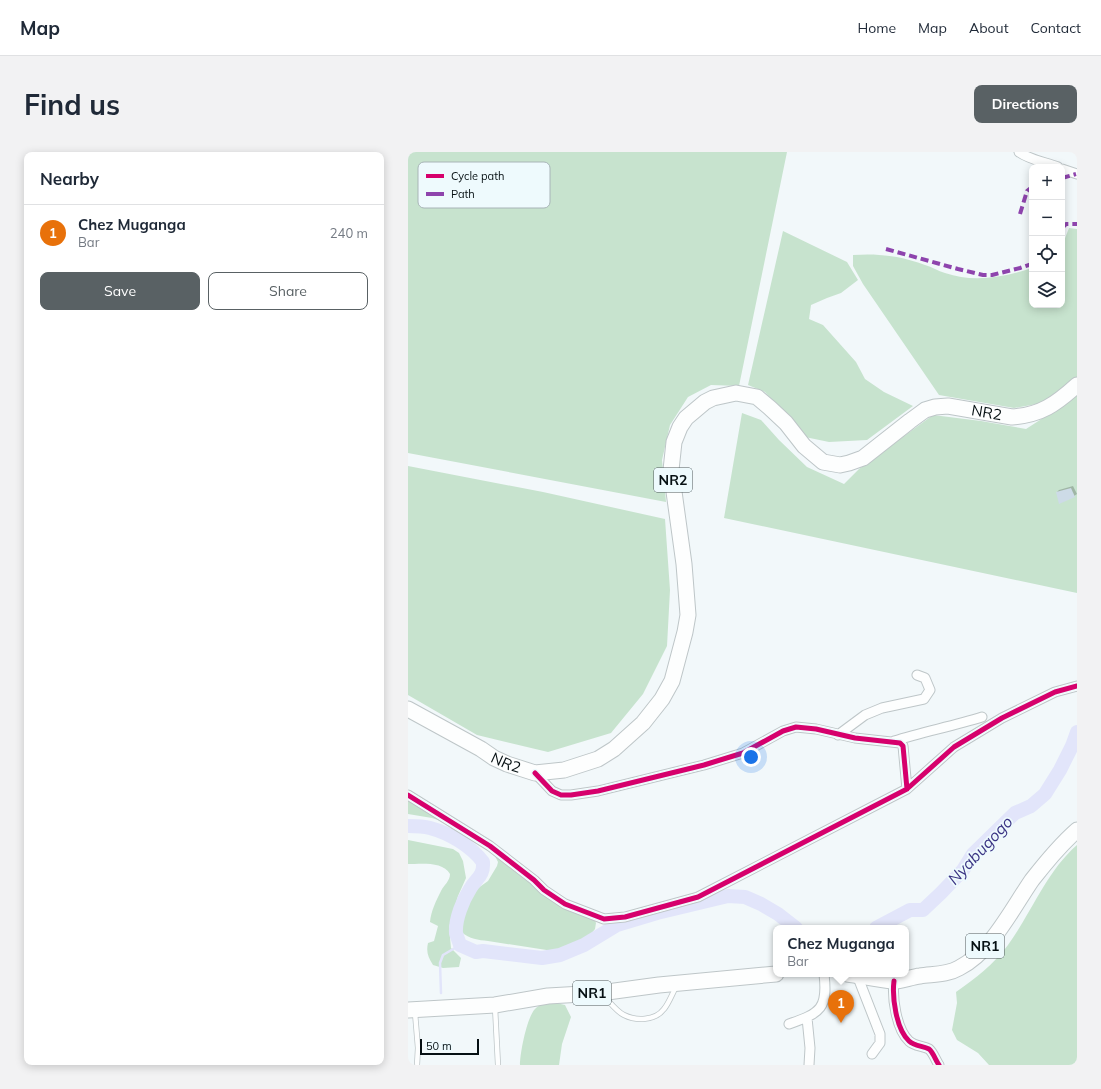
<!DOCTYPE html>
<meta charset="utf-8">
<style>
:root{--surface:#fff;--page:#f2f2f3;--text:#1f2937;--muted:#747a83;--line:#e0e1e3;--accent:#596164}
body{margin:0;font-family:Mulish,sans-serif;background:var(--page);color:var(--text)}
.controls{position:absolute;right:12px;top:12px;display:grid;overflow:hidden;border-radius:8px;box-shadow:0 2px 10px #0003}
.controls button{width:36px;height:36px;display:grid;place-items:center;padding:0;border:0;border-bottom:1px solid var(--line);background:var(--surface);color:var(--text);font:20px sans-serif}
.scale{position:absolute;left:12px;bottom:10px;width:59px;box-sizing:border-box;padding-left:4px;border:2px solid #061013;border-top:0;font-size:11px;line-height:14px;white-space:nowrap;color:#061013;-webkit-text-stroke:3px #eefafd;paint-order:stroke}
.you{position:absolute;left:343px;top:605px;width:14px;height:14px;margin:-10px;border:3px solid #fff;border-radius:50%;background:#1a73e8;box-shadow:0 0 0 6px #1a73e833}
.badge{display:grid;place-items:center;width:26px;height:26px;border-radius:50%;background:var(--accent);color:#fff;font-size:13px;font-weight:700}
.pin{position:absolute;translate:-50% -33px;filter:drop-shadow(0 1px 2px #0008)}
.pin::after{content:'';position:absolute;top:21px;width:14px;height:12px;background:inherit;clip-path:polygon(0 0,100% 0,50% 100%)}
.popup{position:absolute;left:365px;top:773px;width:136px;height:52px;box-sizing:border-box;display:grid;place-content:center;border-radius:8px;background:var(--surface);filter:drop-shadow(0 1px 3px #0005);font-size:13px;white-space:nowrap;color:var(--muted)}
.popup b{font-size:15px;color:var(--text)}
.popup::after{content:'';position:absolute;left:50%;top:100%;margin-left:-8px;border:8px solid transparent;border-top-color:var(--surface)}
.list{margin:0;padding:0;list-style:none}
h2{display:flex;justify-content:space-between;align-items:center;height:52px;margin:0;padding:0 16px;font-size:17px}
h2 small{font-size:13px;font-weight:400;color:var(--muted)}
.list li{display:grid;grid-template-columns:26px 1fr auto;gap:12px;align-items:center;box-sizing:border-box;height:56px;padding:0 16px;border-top:1px solid var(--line)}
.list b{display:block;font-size:15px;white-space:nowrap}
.list p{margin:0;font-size:13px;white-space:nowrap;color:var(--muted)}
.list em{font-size:13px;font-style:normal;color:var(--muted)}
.actions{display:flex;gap:8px;padding:12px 16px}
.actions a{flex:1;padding:9px 0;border:1px solid var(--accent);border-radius:8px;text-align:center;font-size:14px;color:var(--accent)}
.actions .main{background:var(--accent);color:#fff}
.icon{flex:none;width:22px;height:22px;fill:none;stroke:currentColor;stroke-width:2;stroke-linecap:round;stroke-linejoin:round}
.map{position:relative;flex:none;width:669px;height:913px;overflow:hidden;border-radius:8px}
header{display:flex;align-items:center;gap:24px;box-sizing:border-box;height:56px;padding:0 20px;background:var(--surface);border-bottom:1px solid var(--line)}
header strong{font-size:19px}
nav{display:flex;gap:22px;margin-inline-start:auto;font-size:14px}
.intro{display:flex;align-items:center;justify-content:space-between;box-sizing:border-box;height:96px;padding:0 24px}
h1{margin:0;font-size:28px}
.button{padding:10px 18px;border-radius:8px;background:var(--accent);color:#fff;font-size:14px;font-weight:700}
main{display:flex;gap:24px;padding:0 24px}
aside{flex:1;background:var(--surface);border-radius:8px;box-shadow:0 2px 10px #0003}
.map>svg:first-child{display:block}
.green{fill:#c7e3ce}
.shadow{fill:#0003}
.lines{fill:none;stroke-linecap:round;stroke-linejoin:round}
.stream{stroke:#e2e5fa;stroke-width:2.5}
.river{stroke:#e2e5fa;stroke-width:14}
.building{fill:#cddbe7}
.service-casing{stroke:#bec6c8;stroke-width:6}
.minor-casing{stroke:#bec6c8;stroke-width:11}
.trunk-casing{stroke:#bec6c8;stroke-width:17}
.service{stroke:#fdfefe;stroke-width:4.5}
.minor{stroke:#fdfefe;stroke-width:9}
.trunk{stroke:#fdfefe;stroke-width:15}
.quiet{stroke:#8e44ad;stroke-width:4;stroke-dasharray:8 4;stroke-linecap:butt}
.cycleway-casing{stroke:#eefafd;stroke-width:8}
.cycleway{stroke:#d6006c;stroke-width:5}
.labels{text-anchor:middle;stroke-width:3.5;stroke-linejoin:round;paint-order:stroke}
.shield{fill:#eefafd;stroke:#4c5659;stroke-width:1}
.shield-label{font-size:14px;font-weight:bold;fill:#061013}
.street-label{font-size:15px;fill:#061013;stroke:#eefafd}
.water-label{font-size:16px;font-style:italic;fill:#3b3484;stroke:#eefafd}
.key{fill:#eefafd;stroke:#a8b4b7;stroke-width:1}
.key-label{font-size:11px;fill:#061013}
</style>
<header>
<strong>Map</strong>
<nav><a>Home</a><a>Map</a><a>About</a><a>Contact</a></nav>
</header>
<div class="intro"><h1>Find us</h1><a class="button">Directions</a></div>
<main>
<aside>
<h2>Nearby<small></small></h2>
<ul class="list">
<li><span class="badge" style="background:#e8710a">1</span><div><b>Chez Muganga</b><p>Bar</p></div><em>240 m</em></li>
</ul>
<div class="actions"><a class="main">Save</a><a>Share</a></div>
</aside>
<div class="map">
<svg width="669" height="913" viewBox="0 0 669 913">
<rect width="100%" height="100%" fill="#f2f8fa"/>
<path class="green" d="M0,0H379L331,234L303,233L280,245L262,273L254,308L258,350L0,301Z
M661,76L669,77V227L634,251L606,256L531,243L455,132L445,114V103C470,101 494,104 517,113C524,115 530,119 537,121C566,131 596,125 624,116V153H654V94Z
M375,79L439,110L450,128L433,141L419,146L403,153L401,167L415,173L448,210L457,227L476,240L505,254L459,288L421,290L397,285L357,240L340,233Z
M669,242V441L316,366L334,261L353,268L371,288L399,315L436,332L451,317L525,263L573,269L618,277L649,257Z
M0,314L135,340L257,367L262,438L259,494L235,542L203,581L140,600L69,583L0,543Z
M0,646L61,683H47L42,675L30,668L24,666L0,662Z
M0,688L45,697L51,701L55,709L58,726L50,744L41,775L43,796L53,806L51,815L35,816L25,813C20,805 18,800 20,791L26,789L30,774L22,770C23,759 28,749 33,739C36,733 42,729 42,722C35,709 13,712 0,712Z
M669,693V913H581L570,901L549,888L544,878L549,851L548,840C568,826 585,813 600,793C624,760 638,720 669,693Z
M85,700L186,766L188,771L187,777L179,787L171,792L145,799L80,789C70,788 62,787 53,780V773L62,745L66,739L80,729L89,714L90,710Z
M144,850L157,853L163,865L154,892L151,913H112C112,901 119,865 127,857C132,852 137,851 144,850Z"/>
<path class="shadow" d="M665,334L669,342L666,344L649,340L651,338Z"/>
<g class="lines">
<path class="stream" d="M33,841L32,811L35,803L52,793"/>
<path class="river" d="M0,674C7,674 15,674 22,676C41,681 63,694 75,710C76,725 68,726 62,737C55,748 47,767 48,781C49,785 51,789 52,793L68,800L75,799L134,806L152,803L176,793L209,773L249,761L320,744L337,745L353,752L370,762L388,776
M468,776L502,758H515L533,741L555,718L565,702L607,661L623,654L637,642L652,618L664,594L669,580"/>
</g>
<path class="building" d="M663,336L667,345L651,352L648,340Z"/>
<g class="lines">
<defs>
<path id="service" d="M195,843C201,849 208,859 216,863C228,869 247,869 256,857C261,851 264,842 268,835
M87,855L90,913
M7,861L10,896L9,913"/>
<path id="minor" d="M611,0C622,8 637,10 650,15
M654,17L669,22
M430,583L457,563L474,556L516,547L522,538L517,526L509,523
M486,589C515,580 545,574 574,565
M127,621L144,639L153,643H163L190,639L296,613L335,601L375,579L388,575L408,577L447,586L492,591L495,594L499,637
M0,643L82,694L126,728L136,738L157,752L196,767L217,765L290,745L499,637L546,595L594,566L647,540L669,534
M449,823L472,882V891L464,902
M486,829C484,845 488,877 501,889C506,894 515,894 521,897C525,900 528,909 531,913
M399,866L402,896L401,913
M381,872C413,861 420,856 416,822"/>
<g id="trunk">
<path id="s1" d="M0,557L73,597L86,606L99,612L127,621L156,618L190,607L206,597L235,571L254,547L264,529L277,480L280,463L276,412L263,318L266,290L272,275L278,266L297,250L305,246L328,241L349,245L362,256L378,271L396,294L415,310L432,313L441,311L455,306L502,269L517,258L527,255L540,254L604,265C633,263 648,252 669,233"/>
<path d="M439,822C454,824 470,828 485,829C494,829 503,825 512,824C525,822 539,823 551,816C583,800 604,757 624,728C638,710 652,693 669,678"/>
<path d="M0,858L87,853L140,844L192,841L251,833L368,822"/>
</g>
</defs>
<use href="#service" class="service-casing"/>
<use href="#minor" class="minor-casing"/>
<use href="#trunk" class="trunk-casing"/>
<use href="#service" class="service"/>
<use href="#minor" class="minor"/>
<use href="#trunk" class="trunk"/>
<path class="quiet" d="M654,26L668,22
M612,62L619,39L624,35
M654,76L658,72H669
M478,97L550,117L575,123H584L612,116L624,112"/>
<defs>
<path id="cycleway" d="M127,621L144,639L153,643H163L190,639L296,613L335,601L375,579L388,575L408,577L447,586L492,591L495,594L499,637
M0,643L82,694L126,728L136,738L157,752L196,767L217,765L290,745L499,637L546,595L594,566L647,540L669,534
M486,829C484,845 488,877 501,889C506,894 515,894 521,897C525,900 528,909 531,913"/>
</defs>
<use href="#cycleway" class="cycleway-casing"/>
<use href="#cycleway" class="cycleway"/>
</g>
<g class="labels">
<g class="shield">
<rect x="246" y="316" width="38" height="24" rx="3"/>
<rect x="558" y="782" width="38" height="24" rx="3"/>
<rect x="165" y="829" width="38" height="24" rx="3"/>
</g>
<g class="shield-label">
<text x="265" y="333">NR2</text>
<text x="577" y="799">NR1</text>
<text x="184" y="846">NR1</text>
</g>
<g class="street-label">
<text dy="5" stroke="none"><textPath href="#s1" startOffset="940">NR2</textPath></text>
<text dy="5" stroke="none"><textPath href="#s1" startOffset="112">NR2</textPath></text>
</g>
<g class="water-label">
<text transform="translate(572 698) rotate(-47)" y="6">Nyabugogo</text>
</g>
</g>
<rect x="10" y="10" width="132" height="46" rx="6" class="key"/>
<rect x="18" y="22" width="18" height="4" fill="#d6006c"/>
<rect x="18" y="40" width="18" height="4" fill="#8e44ad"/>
<g class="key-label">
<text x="43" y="28">Cycle path</text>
<text x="43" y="46">Path</text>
</g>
</svg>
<div class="controls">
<button>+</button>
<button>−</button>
<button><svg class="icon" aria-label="locate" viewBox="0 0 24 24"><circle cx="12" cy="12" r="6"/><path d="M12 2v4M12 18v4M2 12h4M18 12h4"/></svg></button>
<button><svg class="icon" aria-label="layers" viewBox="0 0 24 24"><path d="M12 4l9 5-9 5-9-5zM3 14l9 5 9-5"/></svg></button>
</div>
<div class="scale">50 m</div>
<div class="you"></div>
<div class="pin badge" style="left:433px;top:871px;background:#e8710a">1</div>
<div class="popup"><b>Chez Muganga</b>Bar</div>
</div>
</main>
